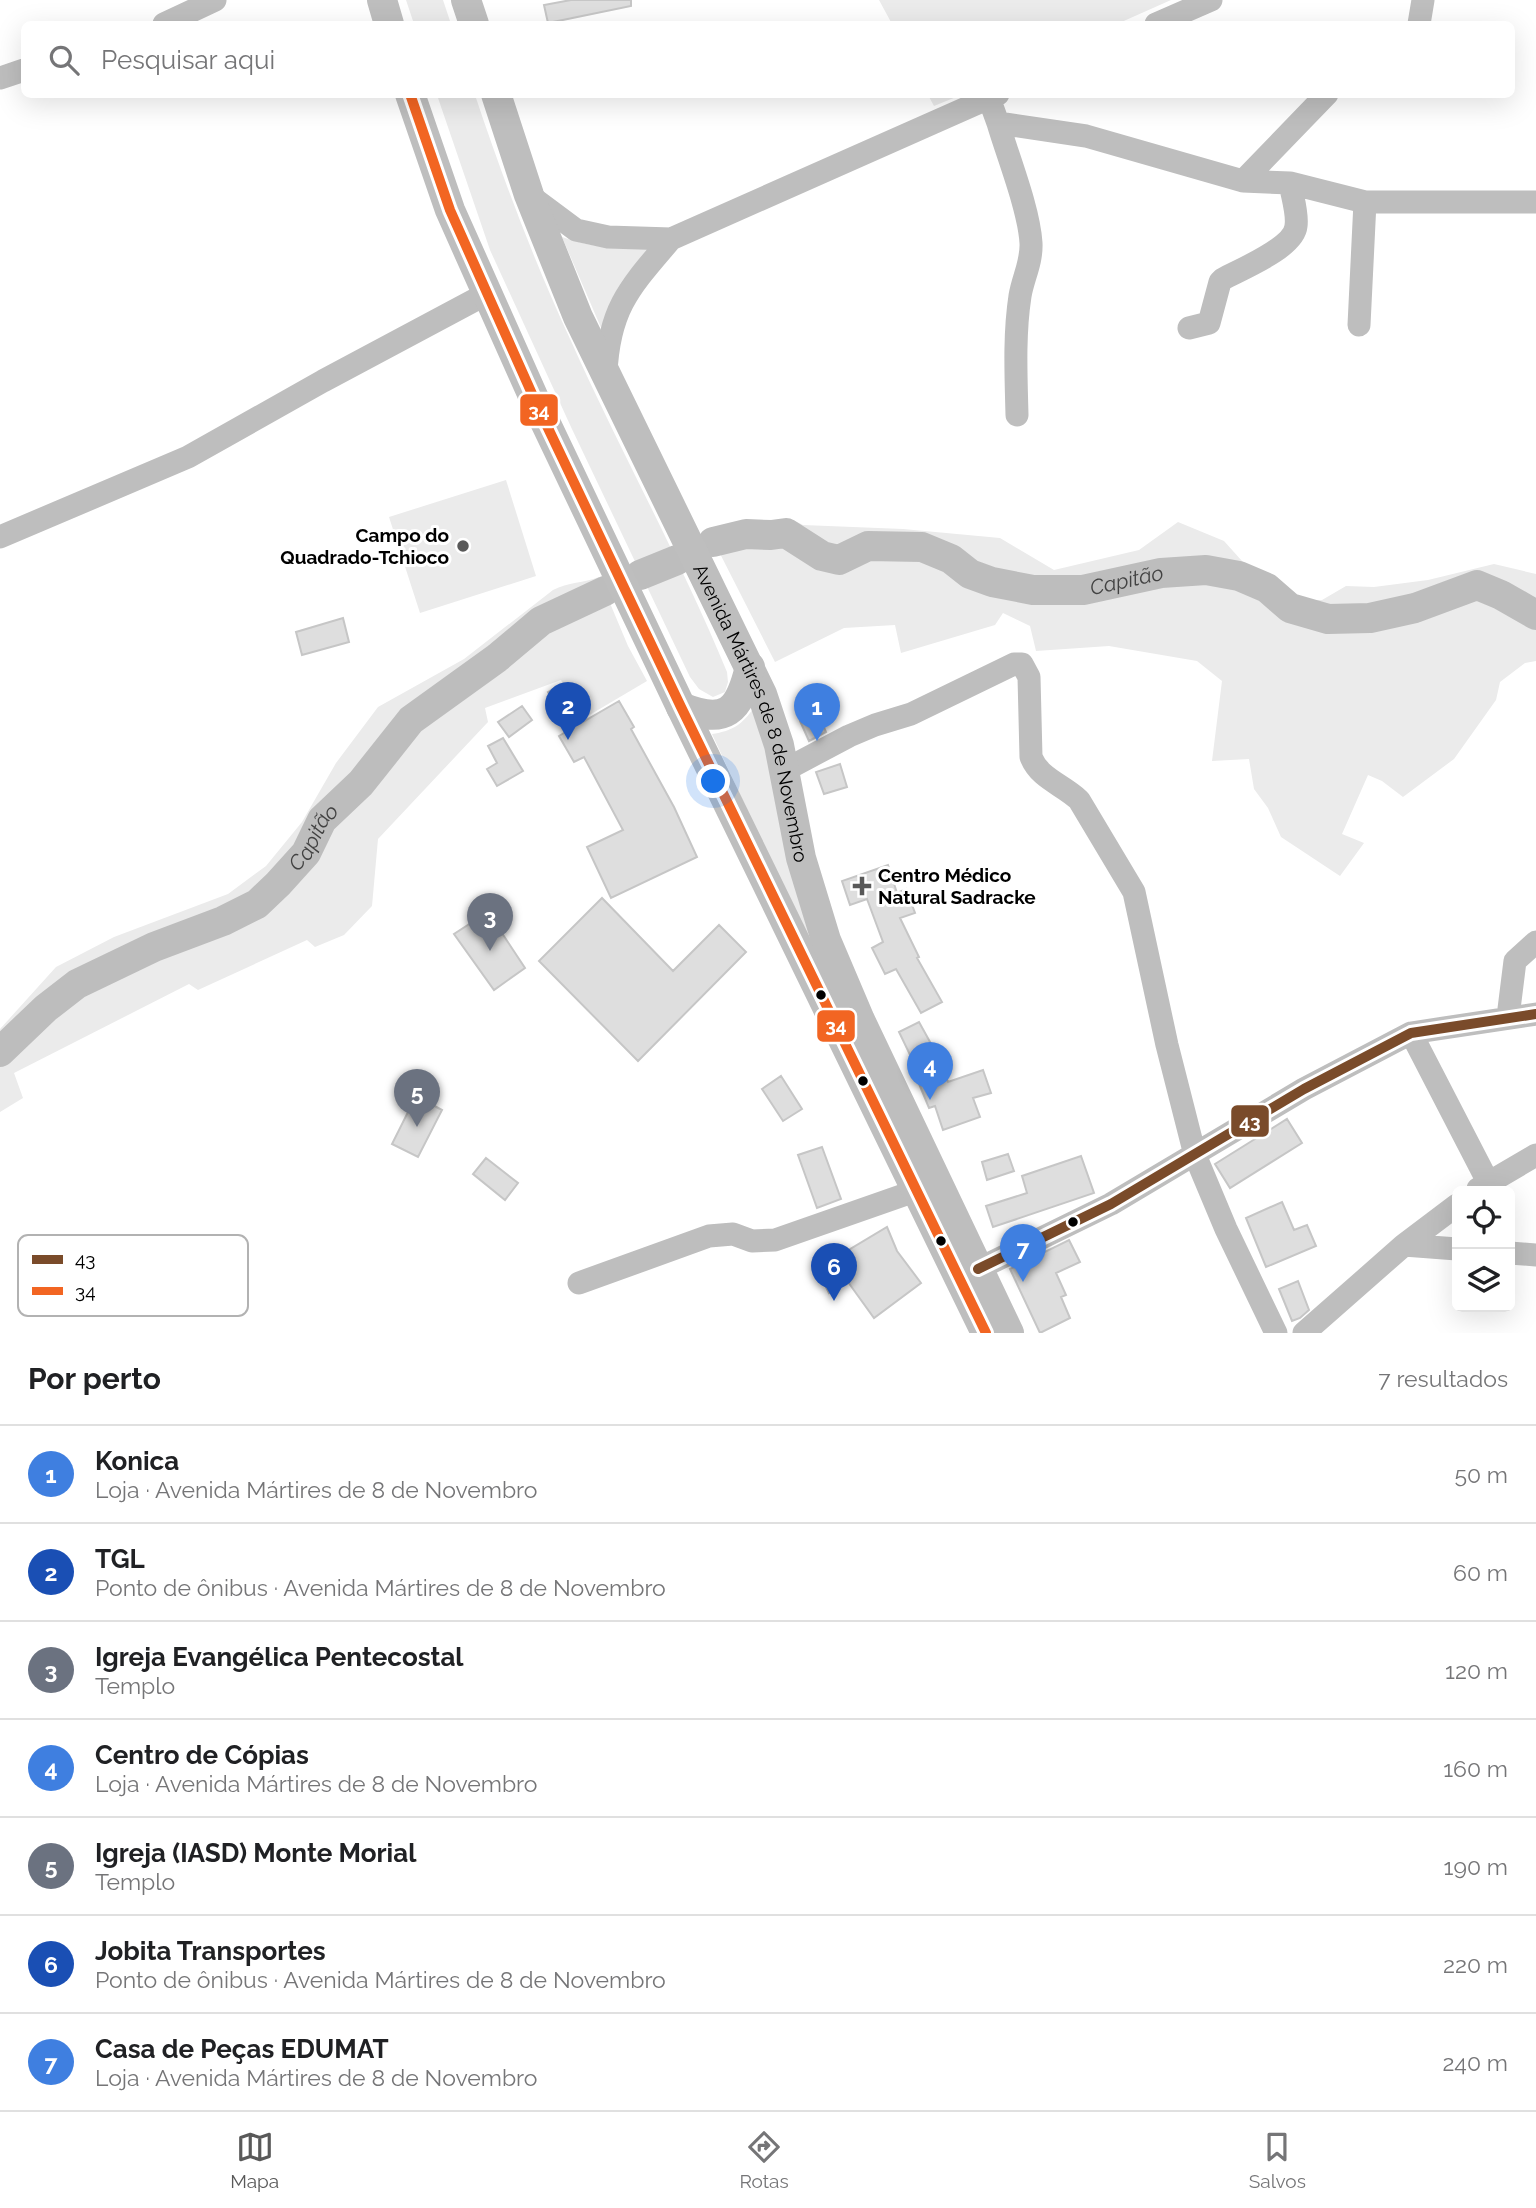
<!DOCTYPE html>
<html lang="pt">
<meta charset="utf-8">
<style>
:root{--surface:#fff;--page:#f6f6f6;--text:#202124;--muted:#757577;--line:#e0e0e0;--accent:#595959}
body{margin:0;font-family:Raleway,sans-serif;background:var(--page);color:var(--text)}
.controls{position:absolute;right:21px;bottom:21px;display:grid;overflow:hidden;border-radius:10px;box-shadow:0 7px 28px #0002}
.controls button{width:63px;height:63px;display:grid;place-items:center;padding:0;border:0;border-bottom:2px solid var(--line);background:var(--surface);color:var(--text);font:35px sans-serif}
.you{position:absolute;left:714px;top:782px;width:24px;height:24px;margin:-18px;border:5px solid #fff;border-radius:50%;background:#1a73e8;box-shadow:0 0 0 10px #1a73e833}
.badge{display:grid;place-items:center;width:46px;height:46px;border-radius:50%;background:var(--accent);color:#fff;font-size:23px;font-weight:700}
.pin{position:absolute;translate:-50% -58px;filter:drop-shadow(0 2px 4px #0008)}
.pin::after{content:'';position:absolute;top:37px;width:24px;height:21px;background:inherit;clip-path:polygon(0 0,100% 0,50% 100%)}
.list{margin:0;padding:0;list-style:none}
h2{display:flex;justify-content:space-between;align-items:center;height:91px;margin:0;padding:0 28px;font-size:30px}
h2 small{font-size:23px;font-weight:400;color:var(--muted)}
.list li{display:grid;grid-template-columns:46px 1fr auto;gap:21px;align-items:center;box-sizing:border-box;height:98px;padding:0 28px;border-top:2px solid var(--line)}
.list b{display:block;font-size:26px;white-space:nowrap}
.list p{margin:0;font-size:23px;white-space:nowrap;color:var(--muted)}
.list em{font-size:23px;font-style:normal;color:var(--muted)}
.icon{flex:none;width:38px;height:38px;fill:none;stroke:currentColor;stroke-width:2;stroke-linecap:round;stroke-linejoin:round}
.map{position:relative;flex:none;width:1536px;height:1333px;overflow:hidden}
.search{position:absolute;background:var(--surface);box-shadow:0 7px 28px #0002;left:21px;right:21px;top:21px;height:77px;display:flex;align-items:center;gap:18px;box-sizing:border-box;padding:0 24px;border-radius:10px;color:var(--muted);font-size:26px}
.sheet{height:777px;background:var(--surface)}
nav{display:flex;justify-content:space-around;align-items:center;box-sizing:border-box;height:98px;border-top:2px solid var(--line);background:var(--surface);font-size:19px;color:var(--muted)}
nav a{display:grid;justify-items:center;gap:4px}
nav .on{color:var(--accent)}
.map>svg:first-child{display:block}
.green{fill:#ebebeb}
.lines{fill:none;stroke-linecap:round;stroke-linejoin:round}
.river{stroke:#bdbdbd;stroke-width:30}
.building{fill:#dedede;stroke:#c6c6c6;stroke-width:2}
.minor{stroke:#bebebe;stroke-width:23}
.major{stroke:#bebebe;stroke-width:30}
.bus-1-casing{stroke:#fff;stroke-width:16}
.bus-2-casing{stroke:#fff;stroke-width:16}
.bus-1{stroke:#7a4b2a;stroke-width:10}
.bus-2{stroke:#f26522;stroke-width:10}
.poi-dot{fill:#595959;stroke:#fff;stroke-width:2.5}
.bus-dot{fill:#000;stroke:#fff;stroke-width:2.5}
.labels{text-anchor:middle;stroke-width:6;stroke-linejoin:round;paint-order:stroke}
.poi-label{font-size:19px;font-weight:bold;fill:#000;stroke:#fff;text-anchor:end}
.street-label{font-size:19px;fill:#000;stroke:#fff}
.water-label{font-size:21px;font-style:italic;fill:#424242;stroke:#fff}
.key{fill:#fff;stroke:#b2b2b2;stroke-width:2}
.key-label{font-size:19px;fill:#000}
.line-badge{stroke:#fff;stroke-width:2.5}
.badge-label{font-size:19px;text-anchor:middle;font-weight:bold;fill:#fff}
</style>
<div class="map">
<svg width="1536" height="1333" viewBox="0 0 1536 1333">
<rect width="100%" height="100%" fill="#fff"/>
<path class="green" d="M406,0H443L451,24H414Z
M879,0H1171L1117,24H892Z
M437,95H475C503,179 534,261 571,341C621,453 681,560 727,672L728,682L725,692L713,697L699,689L690,677L571,427L490,250Z
M928,95H961L934,106Z
M562,237C596,248 619,251 655,246C625,272 611,292 602,330Z
M506,480L536,576L420,613L389,517Z
M793,520L803,525L903,529L1000,538L1054,570L1139,550L1178,522L1224,541L1251,571L1294,600H1322L1346,586L1374,587L1428,580L1494,564L1536,574V661L1525,663L1500,682L1496,700L1454,759L1403,797L1382,781L1368,775L1342,834L1364,843L1340,876L1281,837L1268,808L1254,789L1249,759L1212,761L1222,681L1197,661L1109,646L1036,651L1030,626L1003,613L995,625L901,653L895,625L844,628L775,662L708,530Z
M599,577L628,646L647,681L581,720L561,680L485,708L488,722L378,839L372,906L344,935L315,947L307,940L198,990L189,984L14,1073L23,1098L0,1112V1029L56,967L114,937L228,894L266,866L302,822L336,763L378,707L464,659L553,590C568,582 584,583 599,577Z
M755,706L817,953L756,829L712,734C733,731 743,724 755,706Z"/>
<g class="lines">
<g class="river">
<path id="s1" d="M713,542L746,534L771,535L786,533L822,556L839,560L868,546L922,547L951,559L970,574L992,582L1033,590H1083L1161,573L1206,570L1239,576L1267,588L1290,608L1328,619L1370,618L1415,608L1477,585L1501,595L1536,615"/>
<path d="M640,575L677,560"/>
<path id="s2" d="M0,1052L46,1008L77,984L154,947L223,921L257,904L278,884L306,853L322,820L361,783L411,720L497,658L541,621L605,591"/>
</g>
</g>
<path class="building" d="M571,0H631V6L548,23L544,5Z
M343,618L349,642L302,655L296,632Z
M560,685L581,723L619,701L634,727L631,729L674,807L697,857L611,898L587,847L623,830L584,757L574,762L559,736L569,730L548,692Z
M522,706L532,720L509,737L498,722Z
M818,713L826,732L809,741L800,721Z
M503,738L523,771L497,786L487,769L497,763L488,746Z
M840,764L847,787L824,794L816,772Z
M888,865L897,893L906,889L915,913L900,918L919,957L917,958L942,1002L921,1013L896,969L885,974L872,948L883,942L867,899L850,905L842,881Z
M602,898L673,971L719,925L746,952L638,1061L539,961Z
M488,912L525,968L494,990L454,934Z
M919,1022L935,1051L948,1082L983,1070L991,1093L973,1098L980,1117L943,1130L935,1106L929,1108L910,1062L913,1061L899,1032Z
M781,1076L802,1109L783,1121L762,1089Z
M416,1096L442,1110L418,1157L392,1144Z
M1287,1119L1302,1143L1230,1188L1215,1164Z
M822,1147L841,1199L817,1208L798,1155Z
M1008,1154L1014,1171L987,1180L982,1162Z
M1081,1156L1094,1193L993,1227L986,1206L1027,1193L1022,1176Z
M486,1158L518,1183L505,1200L473,1174Z
M1282,1202L1294,1230L1307,1225L1316,1246L1266,1267L1246,1218Z
M887,1227L897,1251L921,1283L874,1318L848,1282L829,1293L817,1269Z
M1069,1240L1080,1262L1056,1273L1066,1295L1061,1297L1070,1318L1040,1333L1010,1269Z
M1298,1281L1309,1310L1300,1318L1292,1321L1279,1289Z"/>
<g class="lines">
<path class="minor" d="M164,24L215,0
M1156,24L1211,0
M1419,24L1423,0
M0,78L24,70
M989,98L998,123L1086,136L1243,181L1290,183L1365,202H1536
M998,123C1008,157 1029,209 1031,243C1032,262 1023,278 1020,296C1014,335 1016,376 1017,415
M1243,181L1327,94
M529,195L576,230L608,237L671,239L998,94
M1359,325L1365,202
M1189,328L1209,323L1220,282L1223,279C1241,269 1294,248 1296,226C1298,213 1292,196 1290,183
M606,373C609,307 631,286 671,239
M0,537L188,457L323,381L486,294
M785,770L849,736L875,725L911,714L1014,664H1022L1029,677L1031,757C1040,779 1062,784 1079,800L1134,892L1167,1045L1195,1155L1226,1229L1276,1333
M1508,1017L1515,961L1536,942
M1411,1033L1488,1182
M1478,1189L1536,1155
M1404,1245L1457,1205
M1510,1253L1536,1255
M978,1269L1111,1204L1304,1089L1411,1033L1536,1014
M579,1283L709,1236L733,1234L752,1241L775,1240L918,1190
M1304,1333L1404,1245L1457,1249"/>
<g class="major">
<path d="M382,0L389,24"/>
<path d="M466,0L474,24"/>
<path d="M410,94L450,210L537,405L681,707L986,1333"/>
<path id="s3" d="M496,94L529,195L578,317L762,694L779,745L801,858L826,940L860,1020L1009,1333"/>
<path d="M681,707C726,725 739,712 750,667"/>
</g>
<defs>
<path id="bus-1" d="M978,1269L1111,1204L1304,1089L1411,1033L1536,1014"/>
<path id="bus-2" d="M410,94L450,210L537,405L681,707L986,1333"/>
</defs>
<use href="#bus-1" class="bus-1-casing"/>
<use href="#bus-2" class="bus-2-casing"/>
<use href="#bus-1" class="bus-1"/>
<use href="#bus-2" class="bus-2"/>
</g>
<g class="poi-dot">
<circle cx="463" cy="546" r="7"/>
<path d="M858.5 875.5h7v7h7v7h-7v7h-7v-7h-7v-7h7z"/>
</g>
<g class="bus-dot">
<circle cx="821" cy="995" r="6"/>
<circle cx="863" cy="1081" r="6"/>
<circle cx="1073" cy="1222" r="6"/>
<circle cx="941" cy="1241" r="6"/>
</g>
<g class="labels">
<g class="poi-label">
<text x="449" y="542">Campo do<tspan x="449" dy="22">Quadrado-Tchioco</tspan></text>
<text x="878" y="882" text-anchor="start">Centro Médico<tspan x="878" dy="22">Natural Sadracke</tspan></text>
</g>
<g class="street-label">
<text dy="7" stroke="none"><textPath href="#s3" startOffset="672">Avenida Mártires de 8 de Novembro</textPath></text>
</g>
<g class="water-label">
<text dy="7" stroke="none"><textPath href="#s1" startOffset="436">Capitão</textPath></text>
<text dy="7" stroke="none"><textPath href="#s2" startOffset="388">Capitão</textPath></text>
</g>
</g>
<rect x="18" y="1235" width="230" height="81" rx="10" class="key"/>
<rect x="32" y="1255" width="31" height="9" fill="#7a4b2a"/>
<rect x="32" y="1287" width="31" height="8" fill="#f26522"/>
<g class="key-label">
<text x="75" y="1266">43</text>
<text x="75" y="1298">34</text>
</g>
<g class="line-badge">
<rect x="519" y="393" width="40" height="34" rx="7" fill="#f26522"/>
<rect x="816" y="1009" width="40" height="34" rx="7" fill="#f26522"/>
<rect x="1230" y="1104" width="40" height="34" rx="7" fill="#7a4b2a"/>
</g>
<g class="badge-label">
<text x="539" y="417">34</text>
<text x="836" y="1032">34</text>
<text x="1250" y="1128">43</text>
</g>
</svg>
<div class="controls">
<button><svg class="icon" aria-label="locate" viewBox="0 0 24 24"><circle cx="12" cy="12" r="6"/><path d="M12 2v4M12 18v4M2 12h4M18 12h4"/></svg></button>
<button><svg class="icon" aria-label="layers" viewBox="0 0 24 24"><path d="M12 4l9 5-9 5-9-5zM3 14l9 5 9-5"/></svg></button>
</div>
<div class="you"></div>
<div class="pin badge" style="left:817px;top:741px;background:#3f7fe0">1</div>
<div class="pin badge" style="left:568px;top:740px;background:#1a4fb4">2</div>
<div class="pin badge" style="left:490px;top:951px;background:#6b7280">3</div>
<div class="pin badge" style="left:930px;top:1100px;background:#3f7fe0">4</div>
<div class="pin badge" style="left:417px;top:1127px;background:#6b7280">5</div>
<div class="pin badge" style="left:834px;top:1301px;background:#1a4fb4">6</div>
<div class="pin badge" style="left:1023px;top:1282px;background:#3f7fe0">7</div>
<div class="search"><svg class="icon" aria-label="search" viewBox="0 0 24 24"><circle cx="10" cy="10" r="6"/><path d="M15 15l6 6"/></svg>Pesquisar aqui</div>
</div>
<section class="sheet">
<h2>Por perto<small>7 resultados</small></h2>
<ul class="list">
<li><span class="badge" style="background:#3f7fe0">1</span><div><b>Konica</b><p>Loja · Avenida Mártires de 8 de Novembro</p></div><em>50 m</em></li>
<li><span class="badge" style="background:#1a4fb4">2</span><div><b>TGL</b><p>Ponto de ônibus · Avenida Mártires de 8 de Novembro</p></div><em>60 m</em></li>
<li><span class="badge" style="background:#6b7280">3</span><div><b>Igreja Evangélica Pentecostal</b><p>Templo</p></div><em>120 m</em></li>
<li><span class="badge" style="background:#3f7fe0">4</span><div><b>Centro de Cópias</b><p>Loja · Avenida Mártires de 8 de Novembro</p></div><em>160 m</em></li>
<li><span class="badge" style="background:#6b7280">5</span><div><b>Igreja (IASD) Monte Morial</b><p>Templo</p></div><em>190 m</em></li>
<li><span class="badge" style="background:#1a4fb4">6</span><div><b>Jobita Transportes</b><p>Ponto de ônibus · Avenida Mártires de 8 de Novembro</p></div><em>220 m</em></li>
<li><span class="badge" style="background:#3f7fe0">7</span><div><b>Casa de Peças EDUMAT</b><p>Loja · Avenida Mártires de 8 de Novembro</p></div><em>240 m</em></li>
</ul>
</section>
<nav>
<a class="on"><svg class="icon" aria-label="map" viewBox="0 0 24 24"><path d="M3 6l6-2 6 2 6-2v14l-6 2-6-2-6 2zM9 4v14M15 6v14"/></svg>Mapa</a>
<a><svg class="icon" aria-label="directions" viewBox="0 0 24 24"><path d="M12 3l9 9-9 9-9-9zM9 14v-3h6M13 9l2 2-2 2"/></svg>Rotas</a>
<a><svg class="icon" aria-label="saved" viewBox="0 0 24 24"><path d="M7 4h10v16l-5-4-5 4z"/></svg>Salvos</a>
</nav>
